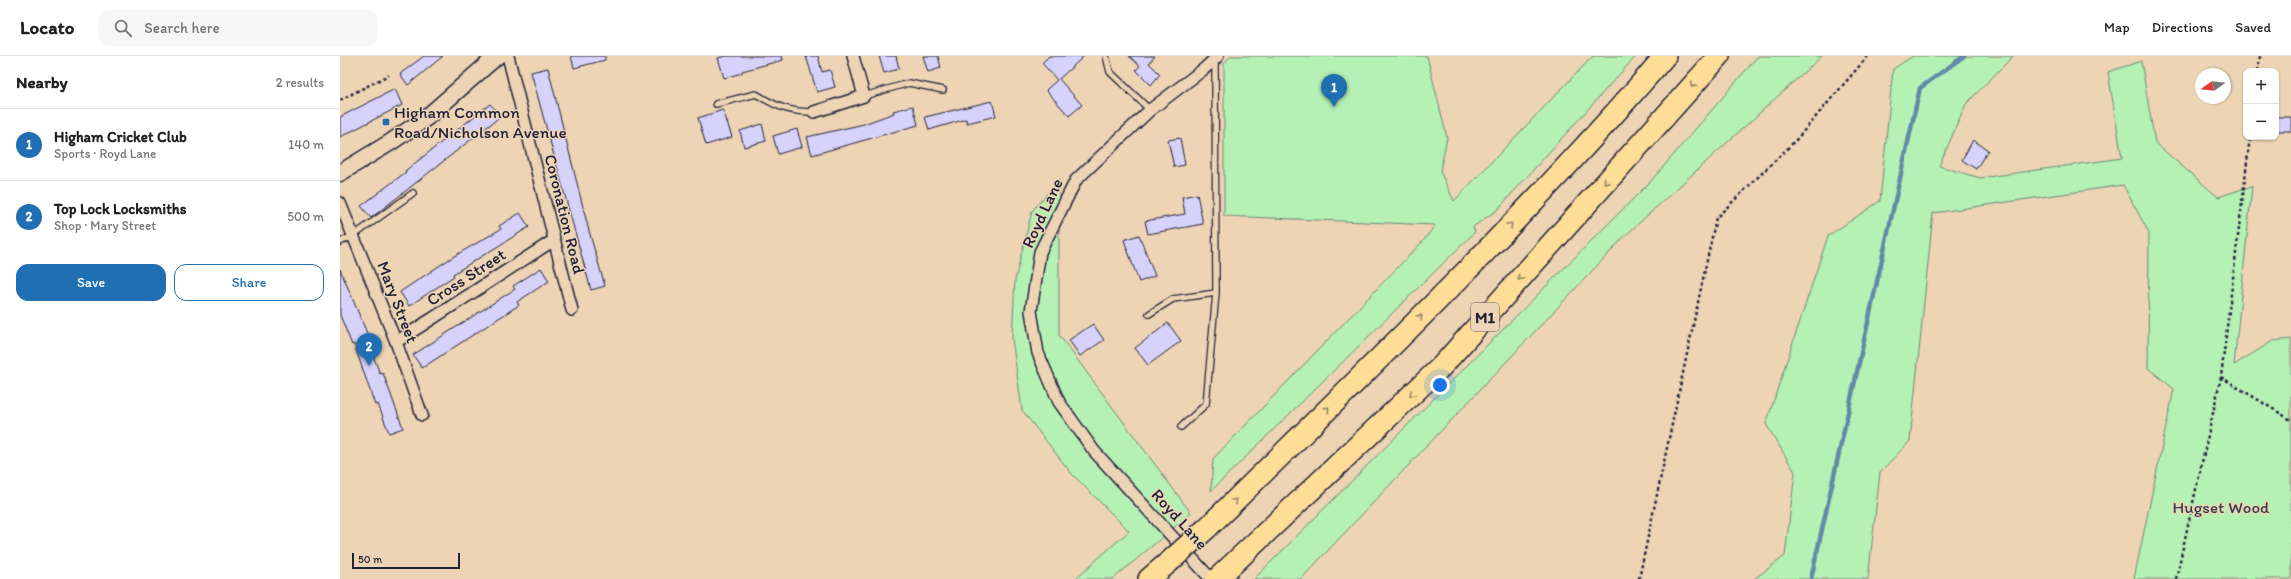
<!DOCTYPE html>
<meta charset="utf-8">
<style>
:root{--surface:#fff;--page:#f6f6f6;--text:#222;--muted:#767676;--line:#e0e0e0;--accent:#1f6fb2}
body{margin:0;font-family:Itim,sans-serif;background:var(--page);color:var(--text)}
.controls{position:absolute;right:12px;top:12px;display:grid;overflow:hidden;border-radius:8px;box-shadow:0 1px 3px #0004}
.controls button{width:36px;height:36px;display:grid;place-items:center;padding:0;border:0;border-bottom:1px solid var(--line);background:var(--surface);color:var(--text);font:20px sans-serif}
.compass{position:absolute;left:1855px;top:12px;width:36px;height:36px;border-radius:50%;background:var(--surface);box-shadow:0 1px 3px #0004;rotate:256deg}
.scale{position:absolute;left:12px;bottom:10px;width:108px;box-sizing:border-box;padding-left:4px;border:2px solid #22223b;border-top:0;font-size:11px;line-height:14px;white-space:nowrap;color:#22223b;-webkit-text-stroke:3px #ecd4b4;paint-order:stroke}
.you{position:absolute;left:1100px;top:329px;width:14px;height:14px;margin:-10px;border:3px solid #fff;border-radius:50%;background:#1a73e8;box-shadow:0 0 0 6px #1a73e833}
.badge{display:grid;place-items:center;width:26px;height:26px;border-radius:50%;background:var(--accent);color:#fff;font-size:13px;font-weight:700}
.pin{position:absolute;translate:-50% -33px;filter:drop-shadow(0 1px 2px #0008)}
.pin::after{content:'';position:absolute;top:21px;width:14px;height:12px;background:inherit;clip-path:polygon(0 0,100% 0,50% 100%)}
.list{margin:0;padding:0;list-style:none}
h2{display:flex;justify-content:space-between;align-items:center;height:52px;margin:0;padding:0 16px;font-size:17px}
h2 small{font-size:13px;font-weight:400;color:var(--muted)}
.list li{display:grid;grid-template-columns:26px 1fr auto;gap:12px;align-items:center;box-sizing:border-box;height:72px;padding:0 16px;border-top:1px solid var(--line)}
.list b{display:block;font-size:15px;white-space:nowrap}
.list p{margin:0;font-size:13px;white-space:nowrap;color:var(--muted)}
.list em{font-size:13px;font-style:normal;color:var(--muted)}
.actions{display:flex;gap:8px;padding:12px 16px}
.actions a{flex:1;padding:9px 0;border:1px solid var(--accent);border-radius:12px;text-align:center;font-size:14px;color:var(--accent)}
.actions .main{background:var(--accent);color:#fff}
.icon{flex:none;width:22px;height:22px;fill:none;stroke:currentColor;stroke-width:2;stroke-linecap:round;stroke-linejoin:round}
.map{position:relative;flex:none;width:1951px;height:523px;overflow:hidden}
header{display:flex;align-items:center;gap:24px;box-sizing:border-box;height:56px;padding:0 20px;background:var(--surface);border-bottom:1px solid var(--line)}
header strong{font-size:19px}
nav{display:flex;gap:22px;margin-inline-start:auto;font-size:14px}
.search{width:280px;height:36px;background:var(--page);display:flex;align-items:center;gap:10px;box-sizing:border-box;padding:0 14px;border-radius:12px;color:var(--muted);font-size:15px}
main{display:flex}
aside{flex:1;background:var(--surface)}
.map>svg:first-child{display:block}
.green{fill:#b5f0b4;stroke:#6c8978}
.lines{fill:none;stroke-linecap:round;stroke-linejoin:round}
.stream{stroke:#6389a8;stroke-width:4.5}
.building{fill:#d7d2fa;stroke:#22223b}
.lane-casing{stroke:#22223b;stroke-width:8}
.street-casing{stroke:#22223b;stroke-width:14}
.secondary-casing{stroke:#22223b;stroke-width:19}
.highway-casing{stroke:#22223b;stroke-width:24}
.path{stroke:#22223b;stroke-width:2.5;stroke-dasharray:3 3;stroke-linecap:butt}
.lane{stroke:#ecd4b4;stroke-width:5.5}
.street{stroke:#ecd4b4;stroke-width:11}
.secondary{stroke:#ecd4b4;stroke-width:16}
.highway{stroke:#fedd96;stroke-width:21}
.highway-bridge-casing{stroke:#22223b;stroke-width:24;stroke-linecap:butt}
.highway-bridge{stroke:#fedd96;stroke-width:21}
.oneway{stroke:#908068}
.poi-dot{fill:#1f6fb2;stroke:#ecd4b4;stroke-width:1.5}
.labels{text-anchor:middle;stroke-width:3;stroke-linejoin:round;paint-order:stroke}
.shield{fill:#ecd4b4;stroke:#5f575f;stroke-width:1}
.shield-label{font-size:16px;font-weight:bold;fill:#22223b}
.poi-label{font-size:17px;fill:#22223b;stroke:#ecd4b4;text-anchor:start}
.street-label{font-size:17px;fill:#22223b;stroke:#ecd4b4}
.park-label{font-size:17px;fill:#38414d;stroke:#ecd4b4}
</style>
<header>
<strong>Locato</strong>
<div class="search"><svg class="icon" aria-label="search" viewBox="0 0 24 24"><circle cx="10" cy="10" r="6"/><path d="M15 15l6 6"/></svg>Search here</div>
<nav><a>Map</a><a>Directions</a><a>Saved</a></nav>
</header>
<main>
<aside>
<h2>Nearby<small>2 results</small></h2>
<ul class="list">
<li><span class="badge">1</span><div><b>Higham Cricket Club</b><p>Sports · Royd Lane</p></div><em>140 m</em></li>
<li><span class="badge">2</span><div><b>Top Lock Locksmiths</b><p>Shop · Mary Street</p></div><em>500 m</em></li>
</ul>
<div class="actions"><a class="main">Save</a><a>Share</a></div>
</aside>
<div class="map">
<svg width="1951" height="523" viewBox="0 0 1951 523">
<rect width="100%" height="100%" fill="#ecd4b4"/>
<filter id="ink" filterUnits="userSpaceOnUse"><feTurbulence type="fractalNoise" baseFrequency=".025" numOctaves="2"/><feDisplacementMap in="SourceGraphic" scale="8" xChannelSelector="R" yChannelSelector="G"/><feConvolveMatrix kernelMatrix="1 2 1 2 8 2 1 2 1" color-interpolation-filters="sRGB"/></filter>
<g filter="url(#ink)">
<path class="green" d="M890,0H1087L1107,82L1100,115L1114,145L1253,0H1296L1157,154L1133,171L1135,176L871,435L873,403L1084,184L1095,169L884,160V8Z
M1418,0H1482L1287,178L961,523H914L1311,125Z
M1573,0H1673L1626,48L1599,110L1640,122L1782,102L1768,16L1801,5L1815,87L1878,141L1912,130L1894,309L1933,285L1951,283V523H1794L1834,333L1808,312L1809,177L1783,129L1593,157L1570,385L1540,416L1528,523H1414L1445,500L1455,416L1426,368L1488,180L1540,145L1553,13Z
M719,124V279L851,457L773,523H735L789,475L731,417L682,354L672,282L675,224L692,155Z"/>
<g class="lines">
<path class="stream" d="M1471,523L1580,32L1624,0"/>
</g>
<path class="building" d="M84,0H103L68,29L60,18Z
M231,0H265V4L234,12Z
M386,0H442L443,4L402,15V17L384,22L378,2Z
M466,0H478L482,16L490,14L495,31L477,36Z
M539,0H556L559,13L544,17Z
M583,0H598L601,12L588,16Z
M709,0H744L719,23L742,49L729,60L706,34L717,24L702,7Z
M789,0H815L809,7L820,18L811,29L796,14L800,10Z
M208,12L249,175L265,230L251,234L191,16Z
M55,33L62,49L0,81V61Z
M652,45L656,60L627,67L626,63L589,74L585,61Z
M150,48L161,60L31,162L21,150L66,116L65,115Z
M573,50L578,69L472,99L467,81L524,68L554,57L553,55Z
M383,54L392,81L366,89L358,62Z
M1936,61H1951V75H1936Z
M422,68L426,85L404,91L400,75Z
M457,73L462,91L438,98L433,80Z
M840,82L845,109L834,111L828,84Z
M1633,84L1648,94L1636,113L1622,104Z
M857,138L863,168L808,178L805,165L845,158L842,141Z
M180,157L189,171L113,218L114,220L69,250L60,236L111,202L161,173L159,170Z
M799,179L815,220L799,226L784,184Z
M201,212L209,225L177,246L179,249L82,312L73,299L175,233L173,230Z
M0,213L29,282L27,283L40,318L43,317L63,372L49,377L38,348L35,349L14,288L12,289L0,259Z
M828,267L841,285L808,309L795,292Z
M753,268L764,284L740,300L729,284Z"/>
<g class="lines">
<defs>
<path id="lane" d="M766,0L770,16L810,54
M524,40L569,27L603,34
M376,48L416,38C437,51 449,56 474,56
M0,186L13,180L73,137
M809,258L833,243L876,237L875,3
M841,371L866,348L876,237"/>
<path id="street" d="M168,0L232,254
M474,56L524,40L513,0
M0,147L56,286L82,359
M56,286L214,184
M871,523L754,395L719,346L698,297L691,255L700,196L736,124L810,54L864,13L878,0"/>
<path id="secondary" d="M0,117L51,86L86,62L157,0"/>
<path id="highway" d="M867,472C1023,318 1182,167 1325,0
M809,523L829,506
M877,523L1101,311L1379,0"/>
</defs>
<use href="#lane" class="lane-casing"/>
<use href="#street" class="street-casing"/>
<use href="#secondary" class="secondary-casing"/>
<use href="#highway" class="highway-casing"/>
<path class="path" d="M1918,15L1920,0
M0,44L49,19
M1881,321L1951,364
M1299,523L1376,162L1455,85L1528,0
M1836,523L1881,321L1910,81"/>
<use href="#lane" class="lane"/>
<use href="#street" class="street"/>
<use href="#secondary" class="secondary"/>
<use href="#highway" class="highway"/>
<defs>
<path id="highway-bridge" d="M829,506L867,472"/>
</defs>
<use href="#highway-bridge" class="highway-bridge-casing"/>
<use href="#highway-bridge" class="highway-bridge"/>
</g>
<defs><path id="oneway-chevron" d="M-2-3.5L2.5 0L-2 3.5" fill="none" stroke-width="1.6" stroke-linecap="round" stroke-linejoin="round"/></defs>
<g class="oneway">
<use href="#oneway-chevron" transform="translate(1353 29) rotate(132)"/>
<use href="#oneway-chevron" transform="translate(1266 126) rotate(132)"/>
<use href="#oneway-chevron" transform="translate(1170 169) rotate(-46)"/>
<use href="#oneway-chevron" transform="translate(1180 222) rotate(131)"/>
<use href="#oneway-chevron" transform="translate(1080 261) rotate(-45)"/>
<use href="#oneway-chevron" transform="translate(1072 338) rotate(137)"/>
<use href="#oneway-chevron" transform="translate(987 353) rotate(-45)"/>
<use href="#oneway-chevron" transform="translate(895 445) rotate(-45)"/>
</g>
</g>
<rect class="poi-dot" x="42" y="62" width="8" height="8" rx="2"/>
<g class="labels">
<rect class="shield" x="1131" y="247" width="28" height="28" rx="3"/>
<g class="shield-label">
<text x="1145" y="267">M1</text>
</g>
<g class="poi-label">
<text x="54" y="62">Higham Common<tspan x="54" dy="20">Road/Nicholson Avenue</tspan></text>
</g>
<g class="street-label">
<text transform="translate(702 157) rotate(-65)" y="6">Royd Lane</text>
<text transform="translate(225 158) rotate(76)" y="6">Coronation Road</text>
<text transform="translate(126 221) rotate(-33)" y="6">Cross Street</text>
<text transform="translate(58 246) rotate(69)" y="6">Mary Street</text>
<text transform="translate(840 463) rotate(48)" y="6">Royd Lane</text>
</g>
<g class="park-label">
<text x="1881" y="457">Hugset Wood</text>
</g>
</g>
</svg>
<div class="controls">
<button>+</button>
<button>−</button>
</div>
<svg class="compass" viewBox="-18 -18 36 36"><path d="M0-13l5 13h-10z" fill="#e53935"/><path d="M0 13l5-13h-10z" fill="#767676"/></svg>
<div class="scale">50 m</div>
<div class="you"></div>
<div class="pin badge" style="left:994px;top:51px">1</div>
<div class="pin badge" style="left:29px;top:310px">2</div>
</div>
</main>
